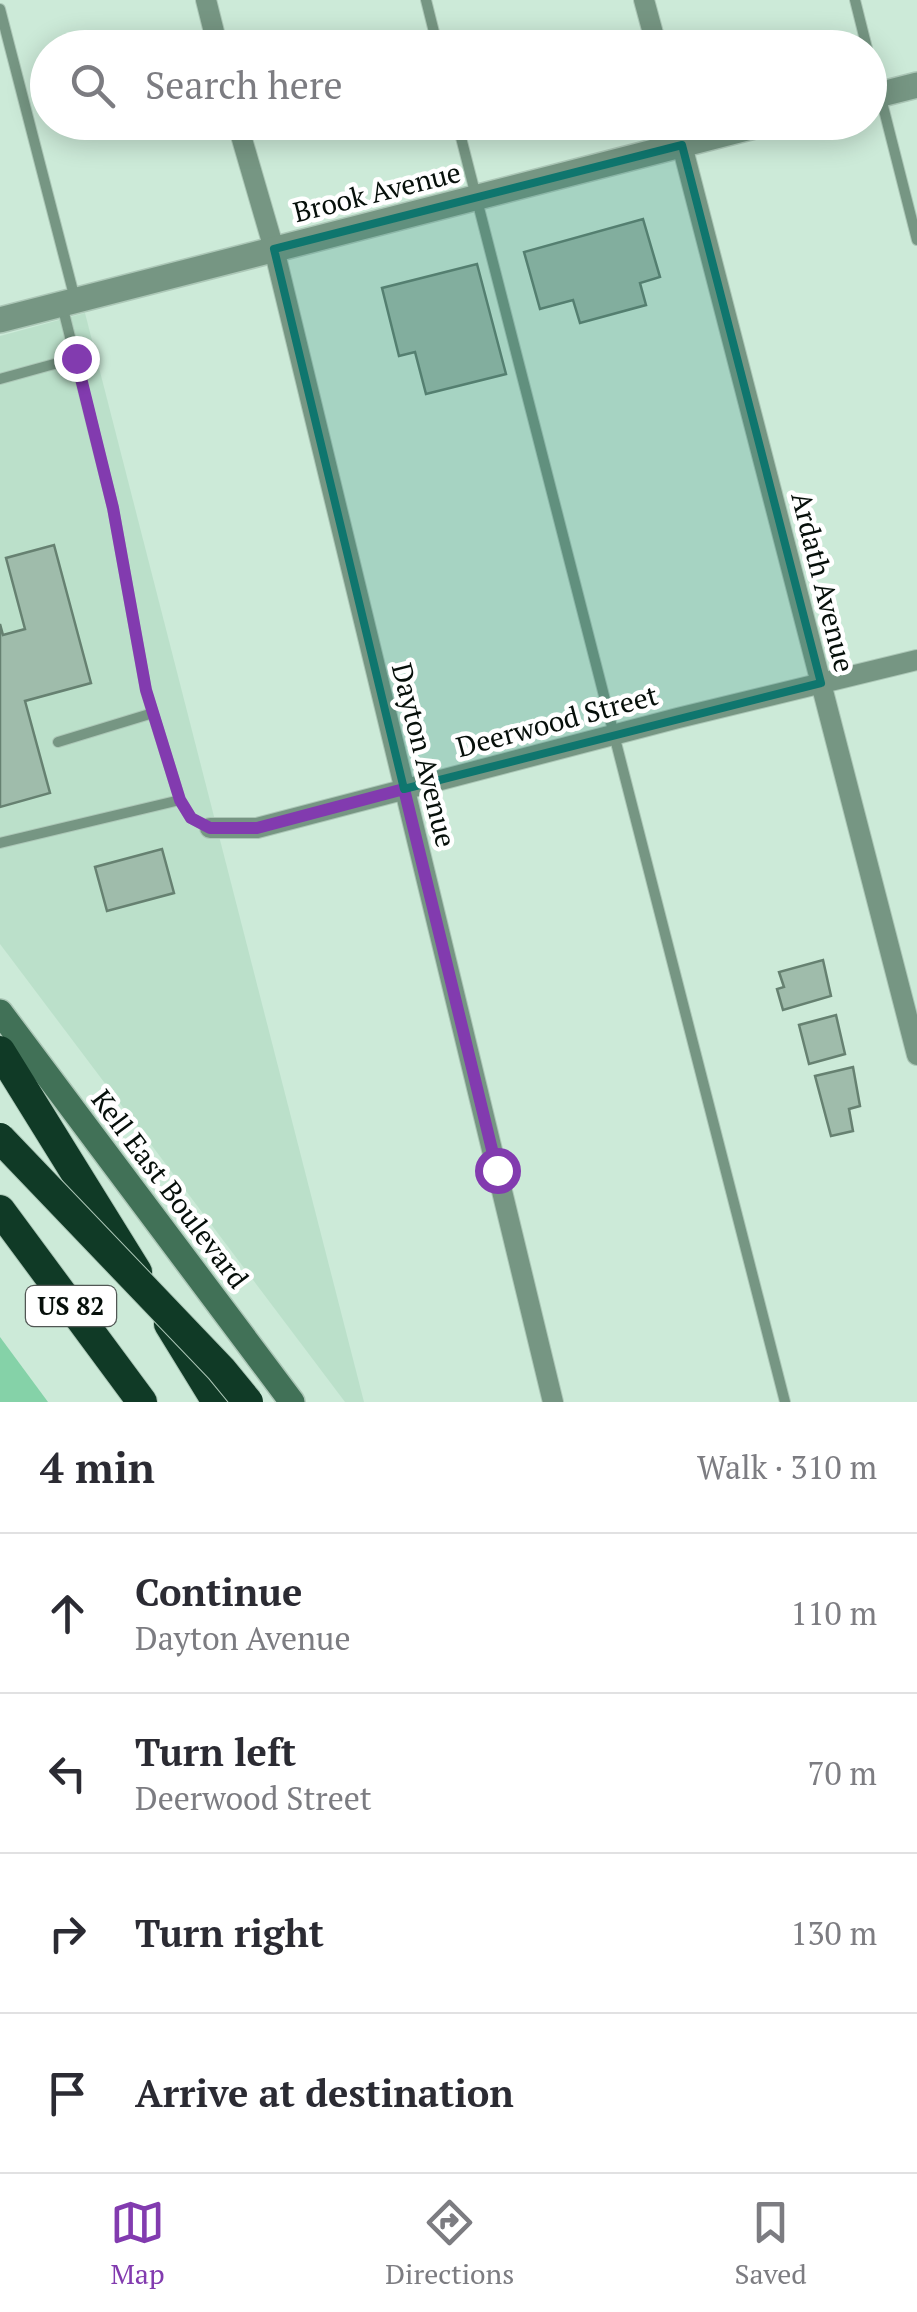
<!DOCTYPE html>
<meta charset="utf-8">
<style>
:root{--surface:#fff;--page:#f7f7f7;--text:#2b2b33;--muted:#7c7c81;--line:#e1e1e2;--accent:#823baf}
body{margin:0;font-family:"PT Serif",serif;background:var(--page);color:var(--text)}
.stop{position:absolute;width:30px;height:30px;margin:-22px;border:8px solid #823baf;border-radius:50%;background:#fff}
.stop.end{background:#823baf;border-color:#fff;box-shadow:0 2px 10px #0008}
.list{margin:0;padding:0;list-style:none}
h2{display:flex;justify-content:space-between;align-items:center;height:130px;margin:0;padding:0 40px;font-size:42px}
h2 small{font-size:32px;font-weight:400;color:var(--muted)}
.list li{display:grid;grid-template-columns:65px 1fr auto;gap:30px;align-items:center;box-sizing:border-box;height:160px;padding:0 40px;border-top:2px solid var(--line)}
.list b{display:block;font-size:38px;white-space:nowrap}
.list p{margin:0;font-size:32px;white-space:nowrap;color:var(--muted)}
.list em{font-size:32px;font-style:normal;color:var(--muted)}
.icon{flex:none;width:55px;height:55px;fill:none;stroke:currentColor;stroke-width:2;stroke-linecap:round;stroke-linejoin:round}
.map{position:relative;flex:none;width:917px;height:1402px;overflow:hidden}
.search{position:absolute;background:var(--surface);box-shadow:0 5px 25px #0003;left:30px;right:30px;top:30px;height:110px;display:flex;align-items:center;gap:25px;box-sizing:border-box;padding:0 35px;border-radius:55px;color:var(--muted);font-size:38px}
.sheet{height:770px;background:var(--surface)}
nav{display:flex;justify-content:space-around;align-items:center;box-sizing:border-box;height:140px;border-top:2px solid var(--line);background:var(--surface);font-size:28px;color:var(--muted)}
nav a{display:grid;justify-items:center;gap:5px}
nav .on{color:var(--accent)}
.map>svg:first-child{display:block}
.built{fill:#bbe0ca}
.green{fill:#85d2a8}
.building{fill:#9fbcab;stroke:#668171;stroke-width:2.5}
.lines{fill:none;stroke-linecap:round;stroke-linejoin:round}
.service-casing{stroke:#acc7b7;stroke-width:12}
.minor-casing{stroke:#acc7b7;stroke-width:22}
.tertiary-casing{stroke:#acc7b7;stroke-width:28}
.secondary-casing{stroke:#acc7b7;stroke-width:28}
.motorway-casing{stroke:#acc7b7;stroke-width:32}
.service{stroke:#769683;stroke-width:10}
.minor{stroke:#769683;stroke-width:20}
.tertiary{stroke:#769683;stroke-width:25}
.secondary{stroke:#417157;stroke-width:25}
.motorway{stroke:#103a26;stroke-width:30}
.motorway-bridge-casing{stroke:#acc7b7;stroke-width:32;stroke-linecap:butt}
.motorway-bridge{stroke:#103a26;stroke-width:30}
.route{stroke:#823baf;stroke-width:12}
.marked{fill:#0f766e;fill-opacity:0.2;stroke:#0f766e;stroke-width:8;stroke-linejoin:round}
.labels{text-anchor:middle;stroke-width:9;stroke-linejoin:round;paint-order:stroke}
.shield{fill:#fff;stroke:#515754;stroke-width:2.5}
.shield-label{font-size:25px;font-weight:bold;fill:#060f0a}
.street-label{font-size:28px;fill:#060f0a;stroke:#fff}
</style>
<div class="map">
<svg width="917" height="1402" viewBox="0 0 917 1402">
<rect width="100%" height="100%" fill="#ccead8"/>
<path class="built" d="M85,313L364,1402H345L0,944V336Z"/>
<path class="green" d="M0,1337L48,1402H0Z"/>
<path class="building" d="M643,219L660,277L640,283L646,305L580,323L573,300L540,309L524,252Z
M477,264L506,374L426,394L415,352L399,356L382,288Z
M54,545L91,683L25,701L50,793L0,807V624L3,635L25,629L6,558Z
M162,849L174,893L107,911L95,867Z
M823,960L831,996L783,1010L777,989L784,987L779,972Z
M836,1015L845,1054L809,1064L799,1025Z
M853,1067L860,1106L849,1109L853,1131L831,1136L815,1076Z"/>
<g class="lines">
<defs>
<path id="service" d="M426,0L438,48
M855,0L867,48
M0,9L75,299
M870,55L917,240
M457,122L785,1402
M62,305L113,508L146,691L180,800L191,818L210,828
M0,379L76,358
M58,742L153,713
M0,843L180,800"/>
<path id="minor" d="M206,0L218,48
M644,0L657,48
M237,122L274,249L553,1402
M676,122L917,1055
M210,828H257L678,718L917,660"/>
<path id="tertiary" d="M870,97L917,85
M0,320L770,122"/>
<path id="secondary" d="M0,1012L292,1402"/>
<path id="motorway" d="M0,1051L137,1272
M0,1210L142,1402
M169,1324L217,1402"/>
</defs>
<use href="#service" class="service-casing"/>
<use href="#minor" class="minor-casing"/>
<use href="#tertiary" class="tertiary-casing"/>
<use href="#secondary" class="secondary-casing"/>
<use href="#motorway" class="motorway-casing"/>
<use href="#service" class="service"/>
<use href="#minor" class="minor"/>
<use href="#tertiary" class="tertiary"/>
<use href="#secondary" class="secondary"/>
<use href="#motorway" class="motorway"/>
<defs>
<path id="motorway-bridge" d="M0,1138L221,1369L248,1402"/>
</defs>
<use href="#motorway-bridge" class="motorway-bridge-casing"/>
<use href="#motorway-bridge" class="motorway-bridge"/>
</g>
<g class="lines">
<path class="route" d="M76,358L113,508L146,690L180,800L191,818L210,828H257L404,789L497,1170"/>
</g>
<path class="marked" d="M682,145L821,683L404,789L274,249Z"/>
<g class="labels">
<rect class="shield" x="26" y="1286" width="90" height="40" rx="8"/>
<g class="shield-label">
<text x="71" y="1315">US 82</text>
</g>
<g class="street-label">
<text transform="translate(377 192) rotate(-14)" y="10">Brook Avenue</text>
<text transform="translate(823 582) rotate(76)" y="10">Ardath Avenue</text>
<text transform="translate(557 721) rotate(-15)" y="10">Deerwood Street</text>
<text transform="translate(424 755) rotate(76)" y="10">Dayton Avenue</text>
<text transform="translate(170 1189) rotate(53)" y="10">Kell East Boulevard</text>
</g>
</g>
</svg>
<div class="stop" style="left:497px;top:1170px"></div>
<div class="stop end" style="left:76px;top:358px"></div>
<div class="search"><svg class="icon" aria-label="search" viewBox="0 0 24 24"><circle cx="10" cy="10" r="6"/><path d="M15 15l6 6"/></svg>Search here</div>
</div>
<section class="sheet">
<h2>4 min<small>Walk · 310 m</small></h2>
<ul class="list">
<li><svg class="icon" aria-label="ahead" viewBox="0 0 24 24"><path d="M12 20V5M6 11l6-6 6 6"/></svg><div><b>Continue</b><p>Dayton Avenue</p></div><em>110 m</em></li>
<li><svg class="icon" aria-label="left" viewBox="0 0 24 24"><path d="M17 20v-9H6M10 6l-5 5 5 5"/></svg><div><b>Turn left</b><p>Deerwood Street</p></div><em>70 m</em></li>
<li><svg class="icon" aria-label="right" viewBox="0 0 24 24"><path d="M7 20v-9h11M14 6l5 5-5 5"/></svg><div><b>Turn right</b></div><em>130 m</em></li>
<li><svg class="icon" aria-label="arrive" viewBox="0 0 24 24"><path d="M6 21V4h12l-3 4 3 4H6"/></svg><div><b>Arrive at destination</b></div></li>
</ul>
</section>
<nav>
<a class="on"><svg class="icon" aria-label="map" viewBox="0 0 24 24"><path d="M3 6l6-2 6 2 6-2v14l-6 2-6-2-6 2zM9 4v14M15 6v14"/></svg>Map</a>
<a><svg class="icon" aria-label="directions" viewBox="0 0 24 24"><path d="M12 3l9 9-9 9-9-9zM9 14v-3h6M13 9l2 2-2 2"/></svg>Directions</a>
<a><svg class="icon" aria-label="saved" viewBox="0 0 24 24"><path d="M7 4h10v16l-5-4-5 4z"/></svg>Saved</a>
</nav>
